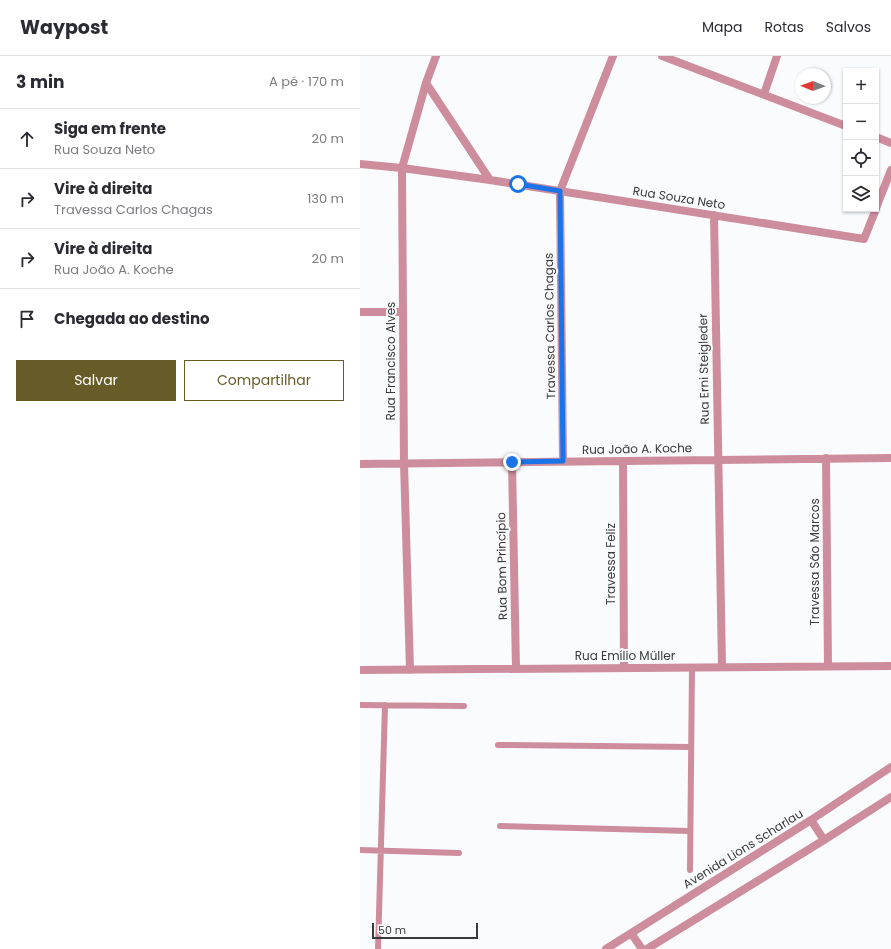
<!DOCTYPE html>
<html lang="pt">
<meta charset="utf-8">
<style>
:root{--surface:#fff;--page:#f7f7f7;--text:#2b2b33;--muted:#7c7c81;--line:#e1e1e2;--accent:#675c28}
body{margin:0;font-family:Poppins,sans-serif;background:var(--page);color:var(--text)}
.controls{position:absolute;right:12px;top:12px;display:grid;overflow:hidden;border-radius:0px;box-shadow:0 1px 3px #0004}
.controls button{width:36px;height:36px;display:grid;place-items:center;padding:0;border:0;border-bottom:1px solid var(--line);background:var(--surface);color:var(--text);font:20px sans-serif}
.compass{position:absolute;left:435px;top:12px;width:36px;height:36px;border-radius:50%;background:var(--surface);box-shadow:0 1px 3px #0004;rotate:271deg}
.scale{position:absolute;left:12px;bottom:10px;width:106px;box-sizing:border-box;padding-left:4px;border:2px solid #3a3a3b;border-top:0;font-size:11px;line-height:14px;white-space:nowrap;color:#3a3a3b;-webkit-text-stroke:3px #fafbfd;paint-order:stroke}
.stop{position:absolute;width:12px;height:12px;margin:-9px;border:3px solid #1a73e8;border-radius:50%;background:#fff}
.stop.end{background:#1a73e8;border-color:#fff;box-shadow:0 1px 4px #0008}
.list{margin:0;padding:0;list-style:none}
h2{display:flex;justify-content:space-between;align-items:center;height:52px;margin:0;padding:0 16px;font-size:17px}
h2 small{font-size:13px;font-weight:400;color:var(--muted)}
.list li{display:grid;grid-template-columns:26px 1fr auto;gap:12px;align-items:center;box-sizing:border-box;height:60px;padding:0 16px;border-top:1px solid var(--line)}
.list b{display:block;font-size:15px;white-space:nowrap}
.list p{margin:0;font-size:13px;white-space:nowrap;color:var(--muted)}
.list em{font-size:13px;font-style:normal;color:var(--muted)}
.actions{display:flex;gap:8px;padding:12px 16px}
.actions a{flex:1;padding:9px 0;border:1px solid var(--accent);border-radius:0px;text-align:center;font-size:14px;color:var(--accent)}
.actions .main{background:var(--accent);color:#fff}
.icon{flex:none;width:22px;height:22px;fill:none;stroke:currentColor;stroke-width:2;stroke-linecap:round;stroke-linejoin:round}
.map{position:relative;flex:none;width:531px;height:893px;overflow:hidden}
header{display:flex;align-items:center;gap:24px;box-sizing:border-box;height:56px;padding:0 20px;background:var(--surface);border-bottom:1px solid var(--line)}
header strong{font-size:19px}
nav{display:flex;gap:22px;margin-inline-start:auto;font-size:14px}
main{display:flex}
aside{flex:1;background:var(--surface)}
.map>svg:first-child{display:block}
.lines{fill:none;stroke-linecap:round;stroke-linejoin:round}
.service{stroke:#cd8d9d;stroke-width:6}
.minor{stroke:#cd8d9d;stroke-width:8}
.tertiary{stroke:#cd8d9d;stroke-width:8}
.route{stroke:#1a73e8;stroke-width:5}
.labels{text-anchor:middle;stroke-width:4;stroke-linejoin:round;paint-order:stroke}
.street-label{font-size:12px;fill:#3a3a3b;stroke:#fafbfd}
</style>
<header>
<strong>Waypost</strong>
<nav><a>Mapa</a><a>Rotas</a><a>Salvos</a></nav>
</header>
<main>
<aside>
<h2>3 min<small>A pé · 170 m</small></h2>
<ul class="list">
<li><svg class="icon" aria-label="ahead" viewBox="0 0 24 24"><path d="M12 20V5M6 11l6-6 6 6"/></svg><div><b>Siga em frente</b><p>Rua Souza Neto</p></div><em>20 m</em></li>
<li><svg class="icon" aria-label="right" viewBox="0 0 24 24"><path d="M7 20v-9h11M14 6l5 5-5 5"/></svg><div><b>Vire à direita</b><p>Travessa Carlos Chagas</p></div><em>130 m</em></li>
<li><svg class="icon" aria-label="right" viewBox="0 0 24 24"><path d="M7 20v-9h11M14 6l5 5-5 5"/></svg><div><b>Vire à direita</b><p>Rua João A. Koche</p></div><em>20 m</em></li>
<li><svg class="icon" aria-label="arrive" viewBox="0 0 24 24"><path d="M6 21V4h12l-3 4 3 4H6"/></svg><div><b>Chegada ao destino</b></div></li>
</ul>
<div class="actions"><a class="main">Salvar</a><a>Compartilhar</a></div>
</aside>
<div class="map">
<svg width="531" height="893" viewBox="0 0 531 893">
<rect width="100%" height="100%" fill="#fafbfd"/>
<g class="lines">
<path class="service" d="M0,649L104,650
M138,689L331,691
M140,770L330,775
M0,794L99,797
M330,814L332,611
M18,893L25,649"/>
<path class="minor" d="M302,0L486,70
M66,27L130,124
M404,38L417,0
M516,81L531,87
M0,108L42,112L130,124L504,183L516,153
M516,152L531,114
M354,159L362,611
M0,256H42
M466,402L468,610
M203,405L200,135L253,0
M263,405L264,612
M152,406L156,613
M0,408L531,402
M0,614L531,610
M50,614L44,407L42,112L66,27L76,0"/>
<path class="tertiary" d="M451,764L464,784
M271,877L282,893
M246,893L451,764L531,711
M287,893L464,784L531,741"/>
</g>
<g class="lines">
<path class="route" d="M152,406L203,405L200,135L158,128"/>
</g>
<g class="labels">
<g class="street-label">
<text transform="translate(319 142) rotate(9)" y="4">Rua Souza Neto</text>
<text transform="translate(190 270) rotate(-91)" y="4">Travessa Carlos Chagas</text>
<text transform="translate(31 305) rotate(-90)" y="4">Rua Francisco Alves</text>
<text transform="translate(344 313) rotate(-91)" y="4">Rua Erni Steigleder</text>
<text transform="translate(277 393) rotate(-1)" y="4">Rua João A. Koche</text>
<text transform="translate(455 506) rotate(-90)" y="4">Travessa São Marcos</text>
<text transform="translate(251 508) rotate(-90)" y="4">Travessa Feliz</text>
<text transform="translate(142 510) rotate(-91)" y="4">Rua Bom Princípio</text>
<text x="265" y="604">Rua Emílio Müller</text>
<text transform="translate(383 793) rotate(-32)" y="4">Avenida Lions Scharlau</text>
</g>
</g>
</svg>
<div class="controls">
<button>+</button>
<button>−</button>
<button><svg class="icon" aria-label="locate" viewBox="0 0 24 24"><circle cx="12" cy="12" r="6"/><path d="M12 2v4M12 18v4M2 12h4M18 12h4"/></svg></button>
<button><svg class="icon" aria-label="layers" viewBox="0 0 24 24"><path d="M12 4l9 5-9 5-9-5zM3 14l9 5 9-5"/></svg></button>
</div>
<svg class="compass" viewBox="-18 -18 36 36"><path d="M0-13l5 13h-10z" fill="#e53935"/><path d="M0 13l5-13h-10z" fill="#7c7c81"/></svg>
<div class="scale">50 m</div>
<div class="stop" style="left:158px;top:128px"></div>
<div class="stop end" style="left:152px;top:406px"></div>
</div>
</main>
